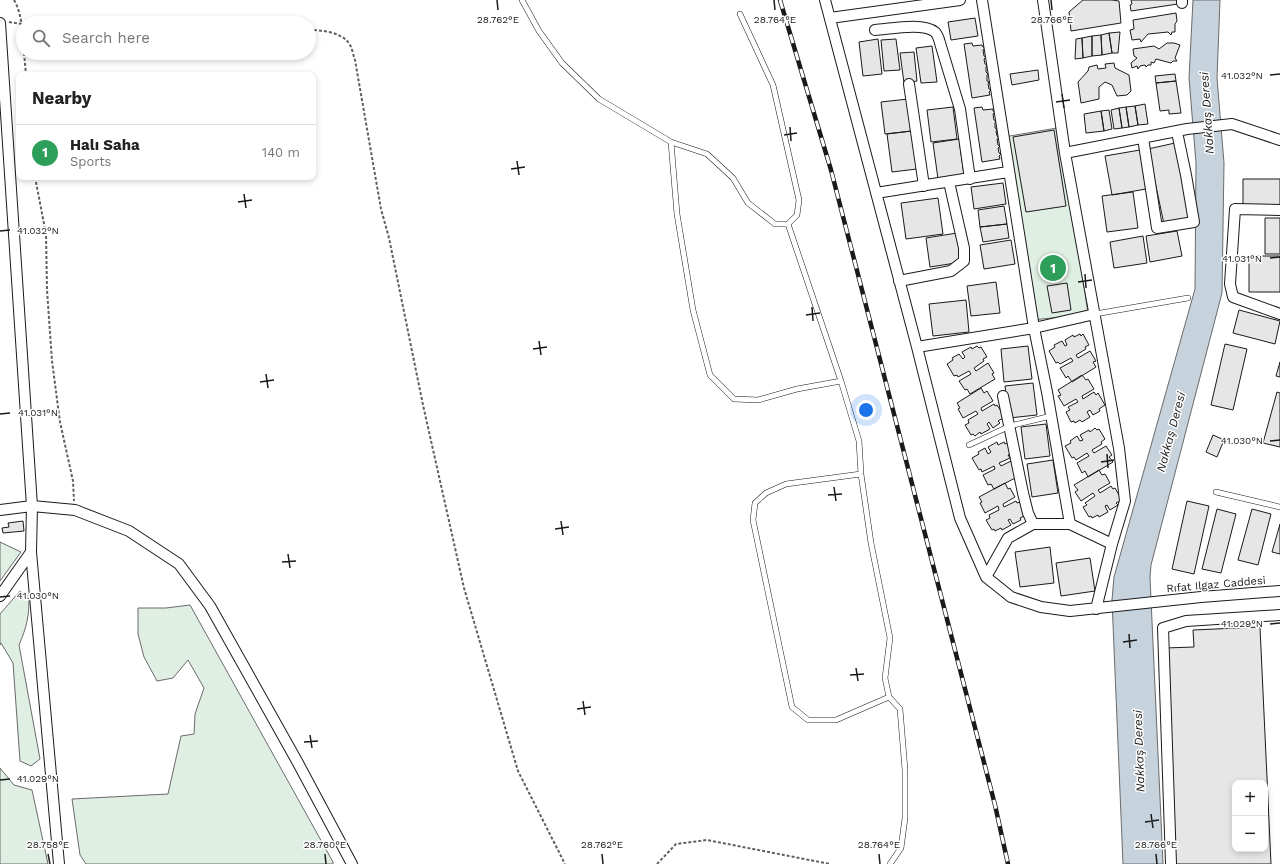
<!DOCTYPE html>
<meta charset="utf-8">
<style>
:root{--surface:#fff;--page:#f6f6f6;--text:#222;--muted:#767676;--line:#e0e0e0;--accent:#c62828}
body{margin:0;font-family:"Work Sans",sans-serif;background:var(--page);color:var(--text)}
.controls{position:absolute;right:12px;bottom:12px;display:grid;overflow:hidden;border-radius:8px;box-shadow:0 2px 6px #0003}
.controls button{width:36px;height:36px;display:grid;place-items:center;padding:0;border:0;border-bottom:1px solid var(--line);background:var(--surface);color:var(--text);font:20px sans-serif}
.you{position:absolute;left:866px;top:410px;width:14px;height:14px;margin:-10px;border:3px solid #fff;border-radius:50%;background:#1a73e8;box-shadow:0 0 0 6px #1a73e833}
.badge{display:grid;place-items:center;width:26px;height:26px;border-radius:50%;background:var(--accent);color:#fff;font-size:13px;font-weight:700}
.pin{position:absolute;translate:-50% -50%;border:2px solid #fff;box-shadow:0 1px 4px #0006}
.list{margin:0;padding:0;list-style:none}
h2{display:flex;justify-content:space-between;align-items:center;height:52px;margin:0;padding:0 16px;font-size:17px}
h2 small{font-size:13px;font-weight:400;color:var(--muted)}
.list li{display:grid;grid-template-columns:26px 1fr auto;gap:12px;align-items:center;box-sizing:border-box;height:56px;padding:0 16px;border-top:1px solid var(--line)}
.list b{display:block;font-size:15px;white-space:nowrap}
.list p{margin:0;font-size:13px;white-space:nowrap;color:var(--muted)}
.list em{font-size:13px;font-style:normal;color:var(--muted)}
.icon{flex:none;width:22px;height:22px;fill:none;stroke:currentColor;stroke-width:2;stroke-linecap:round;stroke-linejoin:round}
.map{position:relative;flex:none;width:1280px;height:864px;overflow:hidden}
.search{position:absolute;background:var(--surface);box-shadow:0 2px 6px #0003;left:16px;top:16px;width:300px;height:44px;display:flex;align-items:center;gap:10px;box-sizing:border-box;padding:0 14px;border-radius:22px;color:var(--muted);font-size:15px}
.panel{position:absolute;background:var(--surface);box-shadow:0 2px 6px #0003;left:16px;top:72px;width:300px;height:108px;border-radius:8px}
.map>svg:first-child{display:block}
.green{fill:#e0efe3;stroke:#6a6a6a}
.water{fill:#c6d2dc;stroke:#6a6a6a}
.building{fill:#e6e6e6;stroke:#1a1a1a;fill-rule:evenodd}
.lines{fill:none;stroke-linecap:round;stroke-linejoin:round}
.service-casing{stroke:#1a1a1a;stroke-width:6}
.minor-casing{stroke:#1a1a1a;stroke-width:12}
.path{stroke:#5f5f5f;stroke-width:2;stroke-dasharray:3 2;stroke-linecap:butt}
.service{stroke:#fff;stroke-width:5}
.minor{stroke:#fff;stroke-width:10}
.rail-casing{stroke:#1a1a1a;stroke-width:4.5}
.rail{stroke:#fff;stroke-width:3;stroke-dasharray:9;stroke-linecap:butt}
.ticks{fill:none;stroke:#1a1a1a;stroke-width:1.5}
.labels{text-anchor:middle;stroke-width:3;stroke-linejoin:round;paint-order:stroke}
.street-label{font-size:11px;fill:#1a1a1a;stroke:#fff}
.water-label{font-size:12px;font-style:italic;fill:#1a1a1a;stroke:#fff}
.ticks-label{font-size:10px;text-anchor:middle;fill:#1a1a1a;stroke:#fff;stroke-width:3;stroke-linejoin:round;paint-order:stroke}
</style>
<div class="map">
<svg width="1280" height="864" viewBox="0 0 1280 864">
<rect width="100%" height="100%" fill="#fff"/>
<path class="green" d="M1057,128L1075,222L1088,314L1033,320L1004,137Z
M0,542L21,552L0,581Z
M20,591L29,597C29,617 27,626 19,645L40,759L31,766L20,761L13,663L1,643L0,645V614Z
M190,605L333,862V864H86L80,855L72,799L168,794L181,736L194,734L195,714L204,688L188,660L173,678L157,681L144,657L138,634V608H166Z
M0,768L14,785L32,790L48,864H0Z"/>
<path class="water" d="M1193,0H1220L1217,78L1224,163L1222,293L1151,565L1150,577L1163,864H1123L1112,600L1114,577L1195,289L1196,163L1189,78Z"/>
<path class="building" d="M1083,0H1112L1119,1L1121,23L1071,31L1069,12Z
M1131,0H1177L1178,4L1131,11L1130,5L1132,4Z
M1176,13L1177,21L1175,24V32H1172L1171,35L1168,32L1148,34L1141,42L1140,39L1132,40L1130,30L1134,29L1133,20Z
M975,18L978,36L951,40L948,22Z
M1120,32L1118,53H1112L1109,33Z
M1109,33L1112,53L1102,55L1101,35Z
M1101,35L1102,55L1092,56V36Z
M1092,36V56L1083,58L1082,38Z
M1082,38L1083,58L1075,59L1076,39Z
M878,39L882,74L863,76L859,42Z
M896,39L900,70L884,71L881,40Z
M972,43L973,46L982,45L983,47L985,48L983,50L984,56L986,57L984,59L985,64L987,65L986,67V72L988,74L987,75V81L989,82L988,84L989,89L991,90L989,92L990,95L972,98L964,44Z
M1167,43H1174L1180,45L1175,58L1177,61H1173L1171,63L1156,59L1154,63L1151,62V65H1148L1146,67L1145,65L1140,66L1138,69L1137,66L1132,68L1131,63L1137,58L1134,56L1133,49L1154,46L1159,49Z
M932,46L937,82L921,83L916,48Z
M914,52L917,81L904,83L900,53Z
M1114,63L1115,68L1129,75L1131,91L1127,95L1117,96L1112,85L1105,82L1099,87V99L1081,103L1078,82L1088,71L1089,67L1097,65L1098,69L1106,68L1105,64Z
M1038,70L1039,80L1012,85L1010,74Z
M1175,74L1176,81L1156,83L1155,76Z
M1176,81L1181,113L1169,114V110L1160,111L1156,83Z
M908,99L911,131L885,134L881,102Z
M1145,104L1148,124L1138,125L1135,106Z
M1135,106L1138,125L1129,127L1126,107Z
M953,107L957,139L931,142L927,110Z
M982,107L983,110L993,109V111L995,112L993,114L994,120L996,121L995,123V128L997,129L996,131L997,136L999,138L997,139L998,145L1000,146L998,148L999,153L1001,154L999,156L1000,159L982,162L974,108Z
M1126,107L1129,127L1122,128L1119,108Z
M1119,108L1122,128L1114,129L1111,110Z
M1109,110L1112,129L1104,131L1101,111Z
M1101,111L1104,131L1086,133L1084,114Z
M1054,130L1066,206L1026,212L1013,137Z
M912,131L917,169L892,172L887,134Z
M959,139L964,175L938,179L933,143Z
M1175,143L1190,219L1164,224L1148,149Z
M1140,150L1146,189L1112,195L1105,156Z
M1243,179H1280V207H1243Z
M1003,183L1006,204L974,209L971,187Z
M1133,192L1138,228L1107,232L1102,196Z
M938,198L943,234L906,239L901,203Z
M1004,206L1007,224L980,227L978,210Z
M1265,218H1280V254H1265Z
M1007,224L1009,238L983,242L980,227Z
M1177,231L1182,256L1150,262L1146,236Z
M957,233L962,262L930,267L926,238Z
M1143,236L1147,263L1114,268L1110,242Z
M1011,240L1015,264L984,269L980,245Z
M1249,256H1280V292H1249Z
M996,282L1000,313L971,316L967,286Z
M1067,283L1071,310L1052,313L1047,286Z
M966,300L969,332L933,336L929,304Z
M1239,310L1280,321L1275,344L1233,333Z
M1080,334L1081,336L1083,334L1089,345L1085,347L1086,349L1076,355L1078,358L1090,351L1096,361L1093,362L1096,367L1072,382L1068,376L1066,378L1060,368L1073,361L1071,358L1060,364L1058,362L1056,363L1049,351L1055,347L1054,345L1062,341L1065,346L1067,345L1065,340L1073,335L1074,337Z
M1225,344L1247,349L1233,410L1211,405Z
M977,346L979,348L981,347L987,357L983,359L984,361L974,368L976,371L988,363L994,373L992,374L995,379L970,394L967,389L965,390L959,381L971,374L969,371L958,377L957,375L954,376L947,364L953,360L952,358L959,354L963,359L965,357L962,352L971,347L972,349Z
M1028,346L1032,379L1004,382L1001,349Z
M1280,362V377L1276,376Z
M1082,375L1086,380L1088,379L1094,389L1082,396L1083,399L1094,392L1096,395L1098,393L1105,405L1099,409L1100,411L1093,415L1090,410L1087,412L1090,417L1082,422L1080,420L1075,423L1074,421L1071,422L1066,412L1070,410L1068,407L1078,402L1076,399L1064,406L1058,396L1061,395L1058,390Z
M1033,383L1037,415L1009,418L1005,386Z
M981,388L984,393L987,391L993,401L981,408L982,411L994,404L995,406L997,405L1005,417L998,421L1000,423L993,428L989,422L987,424L990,429L981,434L980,432L975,436L973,434L971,435L965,425L969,423L968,420L978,414L976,411L963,418L958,409L960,408L957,403Z
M1277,392L1280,393V447L1263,443Z
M1046,424L1050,456L1025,459L1021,427Z
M1095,428L1097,430L1099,429L1105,439L1101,442L1102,444L1092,450L1094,453L1106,446L1112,455L1109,457L1113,462L1088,477L1085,471L1082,473L1077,463L1089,456L1087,453L1076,460L1074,457L1072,458L1065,446L1071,443L1070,441L1077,436L1080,441L1083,440L1080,435L1089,430L1090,432Z
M1213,435L1224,440L1217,457L1206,452Z
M997,442L998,445L1004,442L1005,444L1007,443L1013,453L1008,455L1010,458L999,463L1001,466L1013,460L1019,476L994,489L991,484L988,485L983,475L995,469L994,466L982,472L981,469L979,470L972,458L979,454L978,452L985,448L988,454L991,452L988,447Z
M1053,460L1058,493L1032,497L1027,464Z
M1099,470L1102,475L1105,474L1110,483L1098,490L1100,493L1111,486L1113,489L1115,488L1122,500L1116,503L1118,505L1110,510L1107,505L1105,506L1108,512L1099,517L1098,515L1092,518L1091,516L1089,517L1083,507L1087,505L1085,503L1095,496L1093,493L1081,501L1075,492L1078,490L1074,485Z
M1005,483L1008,489L1010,488L1015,497L1003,504L1004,507L1016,501L1017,503L1020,502L1026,515L1020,518L1021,520L1013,524L1010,519L1008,520L1011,525L1002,530L1001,528L995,531L994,529L992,530L986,520L990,518L989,515L999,510L998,506L985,513L980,503L982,502L979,497Z
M1187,501L1209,506L1194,574L1172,569Z
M1217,509L1236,514L1221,573L1202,569Z
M1252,509L1271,514L1258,565L1238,560Z
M23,521L24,531L3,533L2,528L9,527L8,523Z
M1280,524V554L1272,552Z
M1050,547L1054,583L1020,587L1015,552Z
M1090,558L1095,591L1061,596L1056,563Z
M1260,627L1271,864H1175L1165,648L1194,647L1193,630ZM1235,783H1265V849H1235Z"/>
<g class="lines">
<defs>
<path id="service" d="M522,0L539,31L562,63L599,99L671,142L707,154L733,178L748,203L775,224H788L797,215L799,200L773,85L740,14
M671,142L677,214L693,310L710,375L734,399L758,400L797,389L841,381
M788,224L841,381L859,441L861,474L871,543L890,638L885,678L889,697L900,709L905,770V818L901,848L890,864
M1095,314L1188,298
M969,445L1010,426L1051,416
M861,474L786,484L766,493L755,503L753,520L792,707L808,720H836L889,697
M1216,492L1280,507"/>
<path id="minor" d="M825,0L917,347L960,518L986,577L1011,597L1041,607L1070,611L1201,597L1280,591
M982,0L1034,328L1047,392L1070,524
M1043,0L1065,153L1119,448L1125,501L1112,544L1096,609
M1182,0V3
M830,18L960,0
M0,23L32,506L31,552L59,864
M875,30C890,29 923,22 935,32C937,34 939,39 940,43L960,109L970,179
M909,84L924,186
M1143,138L1157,228L1194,222L1186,175L1177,132
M1065,153L1187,129L1232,124L1280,140
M876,193L1008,172
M1280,210L1235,209L1230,284L1233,297L1280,314
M899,281L951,271L964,261V248L949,182
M917,347L1034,328L1095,314
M1003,396L1023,493L1028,513L1033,524
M0,510L32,506L75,510L129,531L179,564L210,606L298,763L352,864
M986,577L1008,538L1033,524H1070L1112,544
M0,596L31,552
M1171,864L1163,628L1186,621L1280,615"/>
</defs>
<use href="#service" class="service-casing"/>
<use href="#minor" class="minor-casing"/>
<path class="path" d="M14,0C21,12 22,27 23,40
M9,22L22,24
M309,30C321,30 340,32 348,42C352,46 353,55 355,60L381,209L389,238L423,405L464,588L518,771L565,864
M24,53L26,75
M35,177L46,234L47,290L52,361L60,422L73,481L74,501
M657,864L676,844L707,840L830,864"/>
<use href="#service" class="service"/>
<use href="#minor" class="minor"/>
<defs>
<path id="rail" d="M780,0L831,170L995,805L1008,864"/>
</defs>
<use href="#rail" class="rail-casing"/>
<use href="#rail" class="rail"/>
</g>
<path class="ticks" d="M497,0L498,10M774,0L775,10M1051,0L1052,10M1270,75L1280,74M1062,94L1064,108M1056,102L1070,100M790,127L791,141M784,135L797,133M517,161L519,175M511,169L525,167M244,194L246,208M238,202L252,200M0,231L10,230M1270,258L1280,257M1085,274L1086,288M1078,282L1092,280M812,307L813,321M806,315L820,313M539,341L541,355M533,349L547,347M266,374L268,388M260,382L274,380M0,414L10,413M1270,441L1280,440M1107,454L1108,468M1101,462L1114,460M834,487L836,501M828,495L842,494M561,521L563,535M555,529L569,527M288,554L290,568M282,562L296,561M0,597L10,596M1270,624L1280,623M1129,634L1130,648M1123,642L1137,640M856,668L858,681M850,675L864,674M583,701L585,715M577,709L591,707M310,735L312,748M304,742L318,741M0,780L10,779M1151,814L1153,828M1145,822L1159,820M48,854L50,864M325,854L326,864M602,854L603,864M879,854L880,864M1156,854L1157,864"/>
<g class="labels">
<g class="street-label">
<text transform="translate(1216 584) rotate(-5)" y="4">Rıfat Ilgaz Caddesi</text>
</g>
<g class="water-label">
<text transform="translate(1207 113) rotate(-94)" y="4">Nakkaş Deresi</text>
<text transform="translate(1171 432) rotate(-75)" y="4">Nakkaş Deresi</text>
<text transform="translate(1139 751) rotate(-92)" y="4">Nakkaş Deresi</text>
</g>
</g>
<g class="ticks-label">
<text x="498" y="23">28.762°E</text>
<text x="775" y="23">28.764°E</text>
<text x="1052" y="23">28.766°E</text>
<text x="1242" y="79">41.032°N</text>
<text x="38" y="234">41.032°N</text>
<text x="1242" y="262">41.031°N</text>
<text x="38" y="416">41.031°N</text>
<text x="1242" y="444">41.030°N</text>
<text x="38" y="599">41.030°N</text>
<text x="1242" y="627">41.029°N</text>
<text x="38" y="782">41.029°N</text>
<text x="48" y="848">28.758°E</text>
<text x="325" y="848">28.760°E</text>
<text x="602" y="848">28.762°E</text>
<text x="879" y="848">28.764°E</text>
<text x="1156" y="848">28.766°E</text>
</g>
</svg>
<div class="controls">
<button>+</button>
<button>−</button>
</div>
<div class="you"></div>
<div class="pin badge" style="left:1053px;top:268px;background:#2e9e5b">1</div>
<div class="search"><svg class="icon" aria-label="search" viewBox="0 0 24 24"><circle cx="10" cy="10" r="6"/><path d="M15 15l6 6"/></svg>Search here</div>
<section class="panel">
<h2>Nearby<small></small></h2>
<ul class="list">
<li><span class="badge" style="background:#2e9e5b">1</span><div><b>Halı Saha</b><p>Sports</p></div><em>140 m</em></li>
</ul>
</section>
</div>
